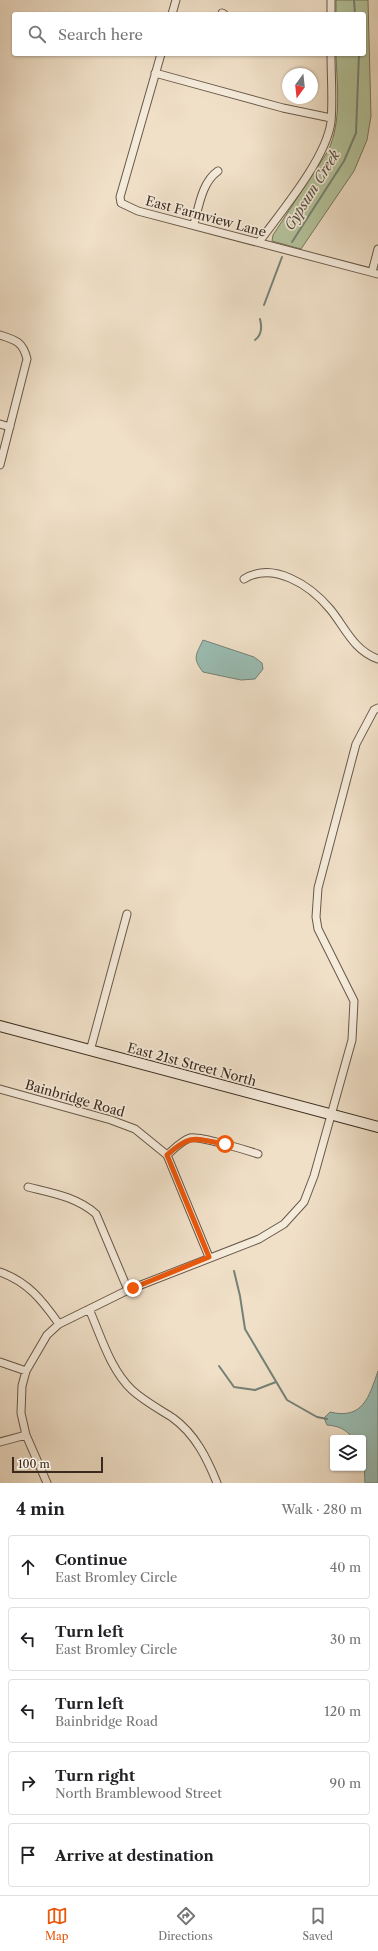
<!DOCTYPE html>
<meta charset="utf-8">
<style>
:root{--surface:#fff;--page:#f2f2f2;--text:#202124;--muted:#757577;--line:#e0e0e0;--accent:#ea580c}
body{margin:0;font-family:"Libre Caslon Text",serif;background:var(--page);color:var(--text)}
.controls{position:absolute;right:12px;bottom:12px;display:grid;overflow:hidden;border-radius:4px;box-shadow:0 1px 3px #0004}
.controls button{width:36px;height:36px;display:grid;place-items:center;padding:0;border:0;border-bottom:1px solid var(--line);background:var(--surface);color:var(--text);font:20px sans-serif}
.compass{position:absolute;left:282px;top:68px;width:36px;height:36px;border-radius:50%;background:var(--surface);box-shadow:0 1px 3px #0004;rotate:195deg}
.scale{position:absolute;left:12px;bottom:10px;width:91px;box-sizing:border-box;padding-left:4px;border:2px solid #3a2a1e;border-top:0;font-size:11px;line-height:14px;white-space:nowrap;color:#3a2a1e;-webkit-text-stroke:3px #f5ebdb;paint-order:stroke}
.stop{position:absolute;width:12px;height:12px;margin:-9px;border:3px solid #ea580c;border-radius:50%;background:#fff}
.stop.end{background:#ea580c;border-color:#fff;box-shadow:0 1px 4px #0008}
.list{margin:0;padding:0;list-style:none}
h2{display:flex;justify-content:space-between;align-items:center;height:52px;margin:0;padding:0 16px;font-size:17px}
h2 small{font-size:13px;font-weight:400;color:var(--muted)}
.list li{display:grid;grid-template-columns:26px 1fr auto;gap:12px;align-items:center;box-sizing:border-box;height:64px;margin:0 8px 8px;padding:0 8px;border:1px solid var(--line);border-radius:4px}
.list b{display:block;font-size:15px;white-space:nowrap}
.list p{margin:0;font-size:13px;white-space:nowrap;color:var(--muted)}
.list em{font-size:13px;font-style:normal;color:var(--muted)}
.icon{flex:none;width:22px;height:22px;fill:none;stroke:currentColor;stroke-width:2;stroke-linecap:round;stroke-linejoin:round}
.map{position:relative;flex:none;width:378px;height:1483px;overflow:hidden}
.search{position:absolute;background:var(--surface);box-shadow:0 1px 3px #0004;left:12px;right:12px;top:12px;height:44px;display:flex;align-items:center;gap:10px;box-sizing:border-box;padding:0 14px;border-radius:4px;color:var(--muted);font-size:15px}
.sheet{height:412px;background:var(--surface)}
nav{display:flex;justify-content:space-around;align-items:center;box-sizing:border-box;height:56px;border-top:1px solid var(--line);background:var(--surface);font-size:11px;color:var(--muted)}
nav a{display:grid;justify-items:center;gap:2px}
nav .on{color:var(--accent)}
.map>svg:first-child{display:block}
.green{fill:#b4c39b;stroke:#77765c}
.water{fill:#9abdb3;stroke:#748277}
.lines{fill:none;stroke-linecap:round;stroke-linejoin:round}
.stream{stroke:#748277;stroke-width:2}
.minor-casing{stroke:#685848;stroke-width:9}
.secondary-casing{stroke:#3a2a1e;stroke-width:12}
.minor{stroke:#f5ebdb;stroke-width:7}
.secondary{stroke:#f5ebdb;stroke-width:10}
.route{stroke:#ea580c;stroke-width:5}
.labels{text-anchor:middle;stroke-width:3.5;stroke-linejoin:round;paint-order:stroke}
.street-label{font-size:13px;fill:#3a2a1e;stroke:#f5ebdb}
.water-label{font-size:14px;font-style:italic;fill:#524f43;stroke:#f5ebdb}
</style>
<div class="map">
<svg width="378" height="1483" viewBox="0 0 378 1483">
<rect width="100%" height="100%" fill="#f0e0c8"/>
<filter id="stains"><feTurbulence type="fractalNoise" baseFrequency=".005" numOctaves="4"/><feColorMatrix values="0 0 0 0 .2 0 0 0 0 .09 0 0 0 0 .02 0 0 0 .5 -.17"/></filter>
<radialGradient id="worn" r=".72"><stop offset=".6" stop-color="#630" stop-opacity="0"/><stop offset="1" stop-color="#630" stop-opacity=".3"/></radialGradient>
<path class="green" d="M336,0H368L371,116L367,140L354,171L301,249L272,241L273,235L328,151C342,121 337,87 336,54H364V14H336Z"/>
<path class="water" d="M203,640L254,657L262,663L263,669L255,679L241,680L203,672C192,658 196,655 203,640Z
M378,1371V1483H365L363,1438H353C345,1429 339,1426 327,1425L324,1418L330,1412C363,1420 369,1397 378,1371Z"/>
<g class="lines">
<path class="stream" d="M354,0L355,14
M292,242L344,161L356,133L359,54
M264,305L282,257
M255,340C262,335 262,327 260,319
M234,1271L240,1296L245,1329L287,1400L317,1417L327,1419
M219,1366L234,1387L255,1390L276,1382"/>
<defs>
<path id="minor" d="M331,0V14
M222,13L224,14
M172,14L176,0
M161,54L120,197L121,203L138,211L378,274
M155,73L283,108L331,118
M194,224C199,206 202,182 218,171
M259,242C281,212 326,159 331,122C333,100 331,76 331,54
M372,272L378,249
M0,335C16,340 23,342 27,359L0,465
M0,424L10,427
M244,579C273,561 310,585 330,609C345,627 353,650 378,659
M90,1051L127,914
M0,1089L111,1120L135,1129L167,1155L209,1257
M167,1155C174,1149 181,1141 190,1138C200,1136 246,1150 258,1154
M28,1187C52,1193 77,1197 96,1214L128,1290
M0,1272C28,1282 42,1300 59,1324
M89,1309C101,1336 110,1369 132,1390C144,1401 159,1409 173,1418C195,1434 207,1458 217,1483
M0,1362L26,1371
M0,1442L26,1435
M47,1483L26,1435L21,1413L22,1386L26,1371L47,1335L59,1324L128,1290L259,1239L284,1224L304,1202L314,1176L352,1040L354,1001L318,929L316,917L318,888L356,744L374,710L378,708"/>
<path id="secondary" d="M0,1026L378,1127"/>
</defs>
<use href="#minor" class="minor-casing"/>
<use href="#secondary" class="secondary-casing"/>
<use href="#minor" class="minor"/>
<use href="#secondary" class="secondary"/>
</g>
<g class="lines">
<path class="route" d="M133,1288L209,1257L167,1155C192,1133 194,1139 225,1144"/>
</g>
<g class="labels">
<g class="street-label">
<text transform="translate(206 216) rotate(15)" y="5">East Farmview Lane</text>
<text transform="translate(192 1064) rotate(15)" y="5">East 21st Street North</text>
<text transform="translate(75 1098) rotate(16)" y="5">Bainbridge Road</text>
</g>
<g class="water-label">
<text transform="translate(312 190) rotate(-58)" y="5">Gypsum Creek</text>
</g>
</g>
<rect width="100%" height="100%" filter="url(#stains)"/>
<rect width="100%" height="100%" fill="url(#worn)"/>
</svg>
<div class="controls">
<button><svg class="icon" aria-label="layers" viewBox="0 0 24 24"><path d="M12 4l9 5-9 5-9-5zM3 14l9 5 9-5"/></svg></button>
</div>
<svg class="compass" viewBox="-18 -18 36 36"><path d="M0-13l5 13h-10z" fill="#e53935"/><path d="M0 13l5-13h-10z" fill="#757577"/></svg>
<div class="scale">100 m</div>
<div class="stop" style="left:225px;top:1144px"></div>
<div class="stop end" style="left:133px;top:1288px"></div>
<div class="search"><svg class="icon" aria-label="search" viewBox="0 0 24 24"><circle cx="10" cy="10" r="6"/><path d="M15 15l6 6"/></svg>Search here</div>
</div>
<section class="sheet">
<h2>4 min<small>Walk · 280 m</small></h2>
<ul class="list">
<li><svg class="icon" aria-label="ahead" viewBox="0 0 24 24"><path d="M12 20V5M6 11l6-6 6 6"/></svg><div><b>Continue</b><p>East Bromley Circle</p></div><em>40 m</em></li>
<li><svg class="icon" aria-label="left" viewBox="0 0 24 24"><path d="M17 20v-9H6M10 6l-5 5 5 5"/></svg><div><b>Turn left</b><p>East Bromley Circle</p></div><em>30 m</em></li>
<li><svg class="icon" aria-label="left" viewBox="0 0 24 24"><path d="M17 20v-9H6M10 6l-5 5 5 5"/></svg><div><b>Turn left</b><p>Bainbridge Road</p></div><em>120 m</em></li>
<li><svg class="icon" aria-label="right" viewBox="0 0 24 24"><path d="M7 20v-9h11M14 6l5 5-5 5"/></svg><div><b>Turn right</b><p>North Bramblewood Street</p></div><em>90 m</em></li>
<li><svg class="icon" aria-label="arrive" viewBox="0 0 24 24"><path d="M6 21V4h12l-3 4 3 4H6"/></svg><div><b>Arrive at destination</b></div></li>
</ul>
</section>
<nav>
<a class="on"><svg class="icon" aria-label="map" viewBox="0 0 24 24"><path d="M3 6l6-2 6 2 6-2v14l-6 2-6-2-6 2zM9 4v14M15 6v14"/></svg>Map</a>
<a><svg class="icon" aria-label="directions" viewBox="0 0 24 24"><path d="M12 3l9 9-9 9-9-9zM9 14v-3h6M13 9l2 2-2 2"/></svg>Directions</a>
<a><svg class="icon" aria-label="saved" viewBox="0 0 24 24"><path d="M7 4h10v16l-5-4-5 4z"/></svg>Saved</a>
</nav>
